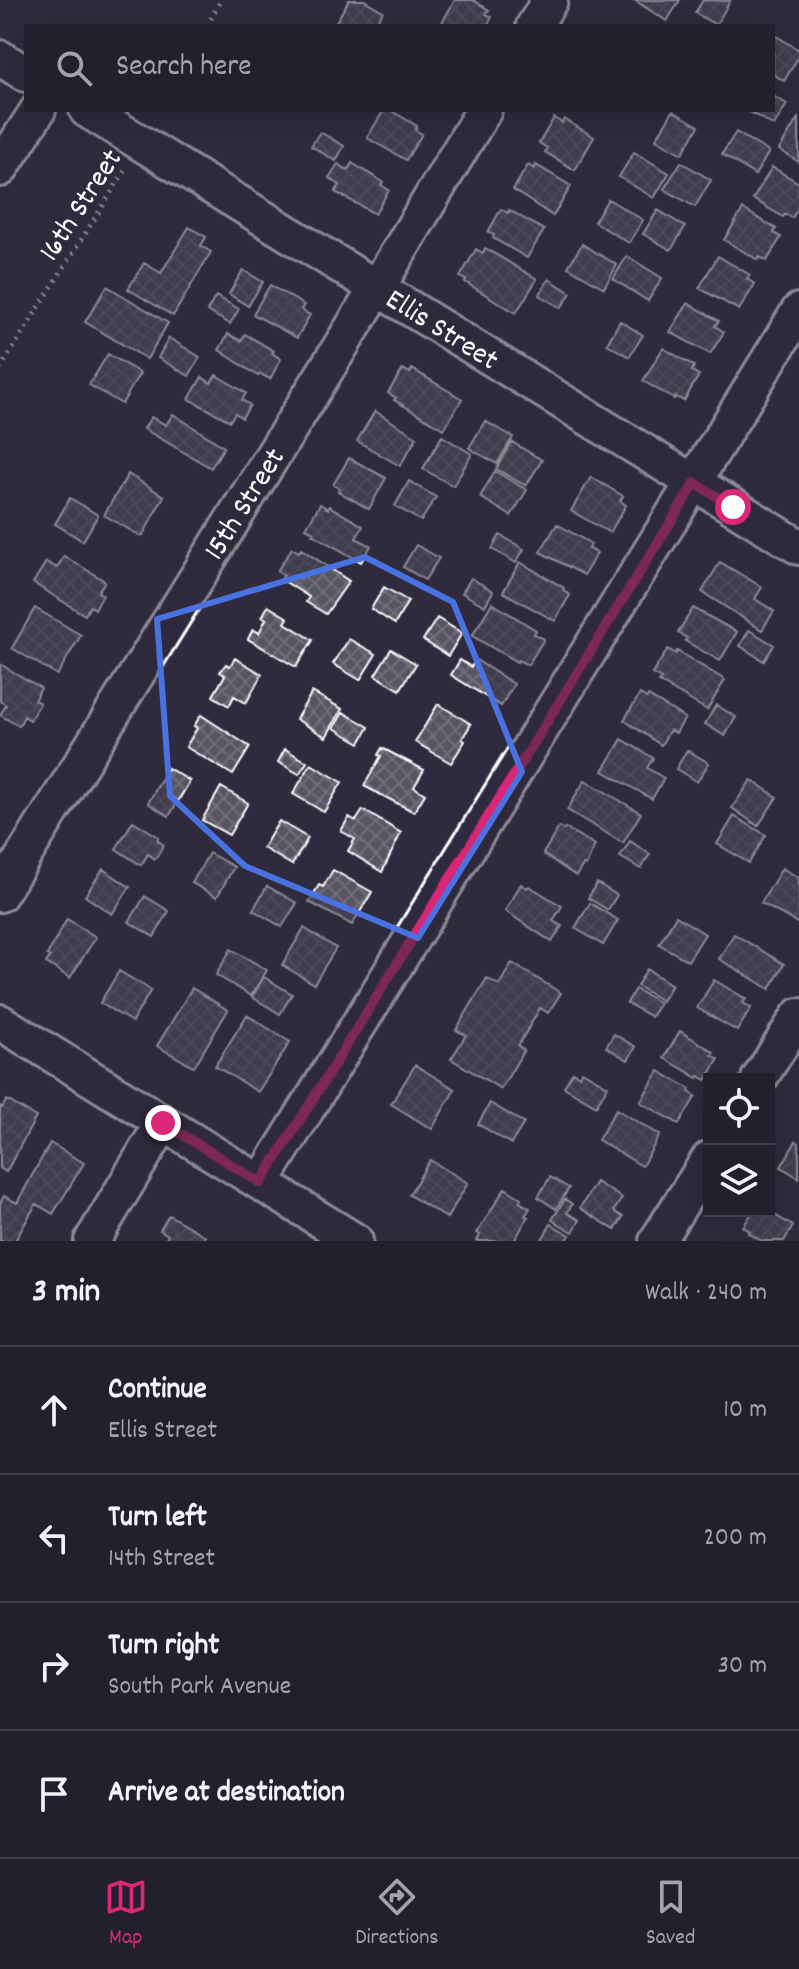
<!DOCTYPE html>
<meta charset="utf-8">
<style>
:root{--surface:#23202e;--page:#2f2d3a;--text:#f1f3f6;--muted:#a3a3aa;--line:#403e4a;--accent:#db2777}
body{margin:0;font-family:Dekko,sans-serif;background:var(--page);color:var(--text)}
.controls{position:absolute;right:24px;bottom:24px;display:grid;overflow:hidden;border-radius:0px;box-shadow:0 8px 32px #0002}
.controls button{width:72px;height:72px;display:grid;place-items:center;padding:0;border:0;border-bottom:2px solid var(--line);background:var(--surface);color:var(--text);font:40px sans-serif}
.stop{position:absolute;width:24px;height:24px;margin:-18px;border:6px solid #db2777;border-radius:50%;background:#fff}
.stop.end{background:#db2777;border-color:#fff;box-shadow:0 2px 8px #0008}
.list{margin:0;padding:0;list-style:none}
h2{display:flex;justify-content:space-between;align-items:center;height:104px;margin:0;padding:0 32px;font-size:34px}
h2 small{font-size:26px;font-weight:400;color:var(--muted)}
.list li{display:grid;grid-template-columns:52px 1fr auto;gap:24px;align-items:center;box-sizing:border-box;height:128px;padding:0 32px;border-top:2px solid var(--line)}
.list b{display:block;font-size:30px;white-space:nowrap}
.list p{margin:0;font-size:26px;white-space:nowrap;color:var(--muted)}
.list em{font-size:26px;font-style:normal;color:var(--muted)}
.icon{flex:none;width:44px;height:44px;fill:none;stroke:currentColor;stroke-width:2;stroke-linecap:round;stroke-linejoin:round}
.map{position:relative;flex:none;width:799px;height:1241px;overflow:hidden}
.search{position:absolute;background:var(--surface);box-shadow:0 8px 32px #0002;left:24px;right:24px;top:24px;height:88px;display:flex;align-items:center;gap:20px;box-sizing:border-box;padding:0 28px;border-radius:0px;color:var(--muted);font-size:30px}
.sheet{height:616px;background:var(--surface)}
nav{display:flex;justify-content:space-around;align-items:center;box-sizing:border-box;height:112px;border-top:2px solid var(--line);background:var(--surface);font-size:22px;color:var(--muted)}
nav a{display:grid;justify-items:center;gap:4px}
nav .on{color:var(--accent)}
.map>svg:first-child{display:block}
.building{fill:url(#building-cross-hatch);stroke:#fff;stroke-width:2}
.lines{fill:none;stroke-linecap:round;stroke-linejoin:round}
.minor-casing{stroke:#fff;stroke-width:40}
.path{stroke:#fff;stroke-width:5;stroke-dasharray:2 6;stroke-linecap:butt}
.minor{stroke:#2f2a3d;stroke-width:34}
.route{stroke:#db2777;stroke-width:10}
.marked{fill:none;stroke:#4a71e0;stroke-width:6;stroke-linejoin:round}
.labels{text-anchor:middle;stroke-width:7;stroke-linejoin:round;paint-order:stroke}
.street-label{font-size:30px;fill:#fff;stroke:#2f2a3d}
</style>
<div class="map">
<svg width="799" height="1241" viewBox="0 0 799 1241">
<defs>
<pattern id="building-cross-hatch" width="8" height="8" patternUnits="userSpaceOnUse" patternTransform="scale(2)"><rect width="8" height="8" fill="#595564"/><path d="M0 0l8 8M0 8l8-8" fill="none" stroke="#726e7b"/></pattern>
</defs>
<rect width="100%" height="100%" fill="#2f2a3d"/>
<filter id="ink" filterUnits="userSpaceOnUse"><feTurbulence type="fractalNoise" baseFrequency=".0125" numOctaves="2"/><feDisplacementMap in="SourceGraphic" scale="16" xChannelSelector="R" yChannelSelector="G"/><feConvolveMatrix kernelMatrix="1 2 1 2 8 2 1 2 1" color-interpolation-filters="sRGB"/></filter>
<g filter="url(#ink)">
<path class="building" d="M349,0H364L383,11L374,26H342L336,22Z
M455,0H473L489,10L486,14L492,17L487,26H445L441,24Z
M634,0H680L667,21Z
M703,0L730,1L716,25L695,13Z
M773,34L799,50V56L784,81L773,74Z
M773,96L787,104L774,126L750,112L773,110Z
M384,110H390L417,126L415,130L422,134L406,160L367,138Z
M673,111L699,126L682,154L656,139Z
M554,118L562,123L564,119L594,137L575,170L545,152L547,148L539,143Z
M798,118L799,119V162L779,150Z
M320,132L344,146L336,161L311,146Z
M736,132L769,152L755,175L722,154Z
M634,152L669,173L654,198L619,177Z
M681,162L711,180L695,207L664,189Z
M352,163L383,182L381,185L389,190L375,214L335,192L340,185L329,178L338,164L348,170Z
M528,165L534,169L536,165L571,186L553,216L513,190Z
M772,167L799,183V207L792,218L785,214L783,217L753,199Z
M608,199L643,220L629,243L594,222Z
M501,209L508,213L509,210L544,230L527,258L493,238L494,235L488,232Z
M743,209L776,229L774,233L781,237L767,261L759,257L758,260L724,240Z
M658,210L685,227L671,250L643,234Z
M189,227L206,237L201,246L211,252L173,316L128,289L144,263L161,273Z
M582,244L617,265L604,288L568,267Z
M485,248L537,279L516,313L465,282L466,280L460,277L476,249L483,253Z
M627,256L662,278L648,301L613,279Z
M718,256L750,275L747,279L755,284L739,310L699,288Z
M243,270L263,282L248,306L229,294Z
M549,279L571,293L561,308L539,295Z
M270,285L304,305L301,310L310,315L297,338L253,314Z
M107,286L168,323L147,359L85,322Z
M216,296L239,309L230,324L207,311Z
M688,303L719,321L715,326L724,332L710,354L670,332Z
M620,321L643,335L629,357L607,344Z
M228,334L241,341L245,334L274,351L272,353L281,359L270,379L260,374L258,376L219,350Z
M169,338L200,357L189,376L158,358Z
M663,348L694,366L692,371L699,375L684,401L676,397L674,399L643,381Z
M108,354L140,373L122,404L89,385Z
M403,369L410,373L412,369L462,399L444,429L394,400L396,398L388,393Z
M216,375L246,393L242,400L250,405L242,418L235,413L230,421L189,399L202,377L211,383Z
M375,411L417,437L400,466L357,441Z
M173,414L224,447L211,468L144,429L151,417L166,425Z
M485,421L513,437L497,464L469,448Z
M442,436L472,454L453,486L423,469Z
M512,442L542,460L526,486L496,469Z
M349,458L386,478L369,509L338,491L340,489L333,485Z
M495,471L527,490L511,516L480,497Z
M128,474L164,496L143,535L140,536L104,515Z
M591,477L623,496L620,501L626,505L610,533L571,511Z
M409,481L436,497L421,521L395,506Z
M70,498L98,515L83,541L55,524Z
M320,504L328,509L329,506L363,526L356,538L371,546L361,562L312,534L314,532L306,528Z
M557,524L591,544L589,549L597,553L584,575L540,552Z
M500,535L524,549L516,563L492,549Z
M416,545L439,558L425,580L403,567Z
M292,548L299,552L301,549L349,581L326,614L306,602L309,597L281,579L284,576L277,571Z
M64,556L105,581L98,592L103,595L95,609L90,606L85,615L33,583L46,562L57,568Z
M520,562L564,588L563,590L570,595L555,621L503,592Z
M720,562L762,587L755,599L774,611L762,630L702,592Z
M471,578L493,591L485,606L462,593Z
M384,587L408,601L395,624L371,609Z
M492,603L536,630L534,634L544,639L528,665L518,660L517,662L472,636Z
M268,606L288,618L285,623L313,640L296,667L248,639L253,629L259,633L266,619L262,617Z
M35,608L81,635L57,675L12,648Z
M693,608L737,632L720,661L685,641L687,638L678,633Z
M437,618L462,633L448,656L423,640Z
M749,630L774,645L764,661L740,646Z
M349,639L376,654L360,680L333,664Z
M391,649L416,664L400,690L375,675Z
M668,649L676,654L677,651L725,680L707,710L659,682L661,679L652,674Z
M235,658L262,674L246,703L234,696L229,706L213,696L225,675L220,672L226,664L230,666Z
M460,660L471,667L476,660L514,684L501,706L451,675Z
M0,664L41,688L34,700L40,703L30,720L24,716L19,726L0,715L6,705L0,701Z
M312,692L342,709L326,737L296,719Z
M640,694L647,698L648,696L685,718L676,733L670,730L661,745L624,720Z
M438,704L471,724L462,739L465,741L451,763L415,742Z
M716,705L736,717L725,736L705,724Z
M343,712L369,727L360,743L334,728Z
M201,715L250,747L233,775L186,747L197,728L194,726Z
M622,739L653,758L647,768L664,778L652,799L603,771Z
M382,748L424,770L414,787L425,794L414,812L364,786L381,756L378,755Z
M285,749L307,762L299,774L278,762Z
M687,750L709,763L697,782L676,769Z
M311,764L342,782L324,812L293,794Z
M168,768L190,781L169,816L148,803Z
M585,780L641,813L623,843L567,810Z
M751,780L777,797L758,826L732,808Z
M221,787L248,803L229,835L202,820Z
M363,810L401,833L382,872L348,851L355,839L341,831L349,817L356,821Z
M734,816L766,835L749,863L717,844Z
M133,821L159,837L157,840L164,845L155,859L148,854L141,865L116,849Z
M279,821L308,838L292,865L263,848Z
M559,827L564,830L565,828L595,845L586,866L583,865L576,876L543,854Z
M630,841L650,854L641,869L620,857Z
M209,853L234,867L217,897L192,883Z
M782,868L799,878V924L761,903Z
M103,869L130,887L112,914L85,896Z
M333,870L372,892L352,925L309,902L319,885L323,887Z
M597,883L617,895L608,910L588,898Z
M521,884L527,888L529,886L562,906L553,921L562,926L552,942L505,911Z
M267,886L297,903L282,927L253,910Z
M145,896L169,911L154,937L129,922Z
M590,903L618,920L603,945L575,928Z
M676,916L705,934L688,961L659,944Z
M67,919L96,937L70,978L46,963L50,957L47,955Z
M304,928L336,948L314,984L282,965Z
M734,934L784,964L770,989L719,959Z
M231,949L267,970L251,996L216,975Z
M512,963L561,993L548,1013L540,1008L518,1046L524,1050L501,1089L451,1059L466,1035L456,1030L487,978L499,985Z
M647,969L672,985L662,1001L637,986Z
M119,971L151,990L132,1022L100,1003Z
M264,977L292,994L280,1014L252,997Z
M714,980L746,999L743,1003L751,1008L737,1031L697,1008Z
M192,988L228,1010L194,1067L157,1046Z
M635,989L660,1003L651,1017L627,1003Z
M247,1015L290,1042L258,1092L215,1066Z
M680,1031L714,1052L712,1055L719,1059L706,1080L699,1076L698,1078L664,1058Z
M614,1034L636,1047L628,1060L606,1047Z
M415,1065L455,1089L432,1129L391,1104Z
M582,1071L608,1086L596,1106L564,1087L573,1072L579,1076Z
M659,1071L690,1089L689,1092L696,1096L679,1124L640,1102Z
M7,1100L36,1117L6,1172L0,1168V1106L2,1108Z
M490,1103L524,1123L511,1144L478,1124Z
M616,1109L660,1135L642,1166L598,1140Z
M796,1141L799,1143V1178L781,1167Z
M50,1143L84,1163L53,1214L36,1204L15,1241H0V1203L4,1196L17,1203Z
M430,1160L468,1183L447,1218L409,1195Z
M550,1177L569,1188L556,1209L538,1197Z
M596,1182L622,1198L614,1211L623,1217L615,1230L580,1208Z
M505,1188L521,1198L519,1202L530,1208L525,1216L528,1217L514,1241H477L480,1235L477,1233Z
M565,1199L572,1204L567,1213L580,1220L573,1232L552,1220Z
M753,1211H768L793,1226L784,1241H762L748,1233L750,1231L743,1227Z
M169,1215L205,1236L202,1241H165L168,1235L160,1230Z
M551,1224L570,1235L566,1241H541Z"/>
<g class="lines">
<defs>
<path id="minor" d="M534,26L550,0
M0,58L26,74
M87,110L799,547
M0,169L38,110
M0,894L377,288L484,110
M0,1022L355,1241
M759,1079L799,1016
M261,1183L799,311
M92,1241L163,1123
M657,1241L709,1159"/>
</defs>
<use href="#minor" class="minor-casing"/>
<path class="path" d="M207,26L221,0
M0,369L126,169"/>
<use href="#minor" class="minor"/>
</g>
</g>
<g class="lines" filter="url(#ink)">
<path class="route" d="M163,1123L261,1183L695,483L733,507"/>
</g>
<path d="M0 0H799V1241H0ZM365,557L453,602L522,772L418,938L245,866L170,796L157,619Z" fill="#2f2a3d" fill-opacity=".55" fill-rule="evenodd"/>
<path class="marked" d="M365,557L453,602L522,772L418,938L245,866L170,796L157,619Z"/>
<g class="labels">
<g class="street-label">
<text transform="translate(79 204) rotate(-57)" y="10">16th Street</text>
<text transform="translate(443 328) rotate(32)" y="10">Ellis Street</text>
<text transform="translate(243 503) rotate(-58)" y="10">15th Street</text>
</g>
</g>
</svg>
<div class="controls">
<button><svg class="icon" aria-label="locate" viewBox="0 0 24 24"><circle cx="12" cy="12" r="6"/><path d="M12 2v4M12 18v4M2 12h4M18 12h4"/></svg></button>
<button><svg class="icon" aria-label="layers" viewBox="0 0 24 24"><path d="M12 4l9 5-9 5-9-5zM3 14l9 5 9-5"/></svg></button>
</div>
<div class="stop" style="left:733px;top:507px"></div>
<div class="stop end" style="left:163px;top:1123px"></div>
<div class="search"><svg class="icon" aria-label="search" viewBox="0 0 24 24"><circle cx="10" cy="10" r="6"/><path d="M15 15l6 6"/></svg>Search here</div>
</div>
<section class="sheet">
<h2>3 min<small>Walk · 240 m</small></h2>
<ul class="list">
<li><svg class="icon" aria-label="ahead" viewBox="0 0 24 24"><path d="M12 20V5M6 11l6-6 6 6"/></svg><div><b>Continue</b><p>Ellis Street</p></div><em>10 m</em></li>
<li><svg class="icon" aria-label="left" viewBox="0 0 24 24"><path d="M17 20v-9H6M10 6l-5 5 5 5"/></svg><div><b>Turn left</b><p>14th Street</p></div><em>200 m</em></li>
<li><svg class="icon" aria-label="right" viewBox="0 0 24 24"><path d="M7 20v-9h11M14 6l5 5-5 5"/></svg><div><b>Turn right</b><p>South Park Avenue</p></div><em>30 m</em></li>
<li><svg class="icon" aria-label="arrive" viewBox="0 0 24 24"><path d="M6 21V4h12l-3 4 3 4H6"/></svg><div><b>Arrive at destination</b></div></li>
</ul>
</section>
<nav>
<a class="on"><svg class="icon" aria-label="map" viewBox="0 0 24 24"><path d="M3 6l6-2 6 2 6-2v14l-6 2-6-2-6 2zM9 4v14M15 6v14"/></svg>Map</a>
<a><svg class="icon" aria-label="directions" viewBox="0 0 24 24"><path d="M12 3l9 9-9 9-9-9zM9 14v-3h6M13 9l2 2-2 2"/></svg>Directions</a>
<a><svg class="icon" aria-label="saved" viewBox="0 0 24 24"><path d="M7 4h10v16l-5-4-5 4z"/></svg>Saved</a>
</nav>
